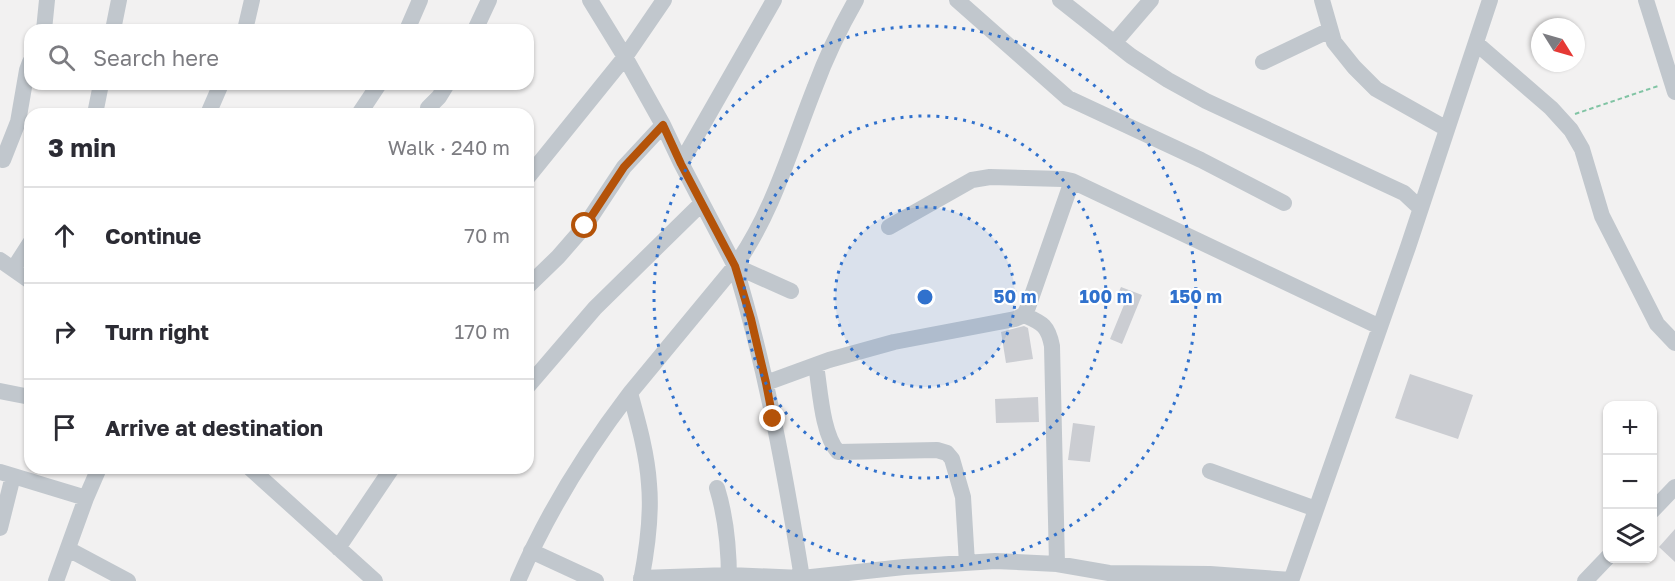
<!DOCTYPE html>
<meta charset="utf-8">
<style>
:root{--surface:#fff;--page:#f7f7f7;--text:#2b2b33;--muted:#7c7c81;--line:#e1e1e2}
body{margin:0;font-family:"Golos Text",sans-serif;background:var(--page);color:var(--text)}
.controls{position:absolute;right:18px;bottom:18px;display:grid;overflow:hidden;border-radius:12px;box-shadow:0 2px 4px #0004}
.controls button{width:54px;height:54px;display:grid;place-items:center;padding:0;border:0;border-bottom:2px solid var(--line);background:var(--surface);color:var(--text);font:30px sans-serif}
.compass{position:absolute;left:1531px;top:18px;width:54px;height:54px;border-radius:50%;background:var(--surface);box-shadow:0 2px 4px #0004;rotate:127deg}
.stop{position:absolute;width:18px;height:18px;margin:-14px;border:4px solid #b45309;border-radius:50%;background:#fff}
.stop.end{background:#b45309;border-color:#fff;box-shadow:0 2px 6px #0008}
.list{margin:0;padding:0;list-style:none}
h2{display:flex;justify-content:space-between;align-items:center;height:78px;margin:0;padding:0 24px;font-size:26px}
h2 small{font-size:20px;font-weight:400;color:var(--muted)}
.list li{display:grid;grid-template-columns:39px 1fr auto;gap:18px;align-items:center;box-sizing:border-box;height:96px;padding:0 24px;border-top:2px solid var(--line)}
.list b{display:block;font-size:22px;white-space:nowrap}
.list em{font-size:20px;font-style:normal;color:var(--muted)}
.icon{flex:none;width:33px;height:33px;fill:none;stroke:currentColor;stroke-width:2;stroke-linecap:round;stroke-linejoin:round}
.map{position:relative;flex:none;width:1675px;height:581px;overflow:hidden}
.search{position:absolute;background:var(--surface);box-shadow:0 2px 4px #0004;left:24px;top:24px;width:510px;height:66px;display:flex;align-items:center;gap:15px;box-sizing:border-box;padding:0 21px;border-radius:18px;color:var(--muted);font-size:22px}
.panel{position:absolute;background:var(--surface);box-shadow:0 2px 4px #0004;left:24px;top:108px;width:510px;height:366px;border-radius:18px}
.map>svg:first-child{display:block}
.building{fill:#cbcdd2}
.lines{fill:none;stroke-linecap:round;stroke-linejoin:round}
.path{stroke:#81c4a4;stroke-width:2;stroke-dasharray:4.5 3;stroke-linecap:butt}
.minor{stroke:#c1c7cd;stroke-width:16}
.route{stroke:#b45309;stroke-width:8}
.ring{fill:none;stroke:#3071cd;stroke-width:3;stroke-dasharray:3 6}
.centre{fill:#3071cd;stroke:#fff;stroke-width:3}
.ring-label{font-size:18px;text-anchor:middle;font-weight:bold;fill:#3071cd;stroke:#fff;stroke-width:4.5;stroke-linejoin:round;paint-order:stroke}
</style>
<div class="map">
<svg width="1675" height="581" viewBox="0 0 1675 581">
<rect width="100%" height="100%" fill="#f2f1f1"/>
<path class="building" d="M1121,287L1142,295L1122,344L1110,339L1126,300L1117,296Z
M1024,326L1028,328L1033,359L1006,363L1001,332Z
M1410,374L1473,395L1458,439L1395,418Z
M1038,397L1039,422L996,423L995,399Z
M1073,423L1095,426L1090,462L1068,460Z
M1675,529V562L1659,547Z"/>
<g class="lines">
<path class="path" d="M1575,114L1658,86"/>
<path class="minor" d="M590,0L625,57L663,125L681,163L735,266L791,291
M957,0L1068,98L1201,160L1284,203
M1060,0L1131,56L1168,80L1206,101L1404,193L1420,208
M1322,0L1334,42L1354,67L1376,89L1447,129
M1646,0L1675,92
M44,30L47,0
M113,30L119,0
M245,30L252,0
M407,30L420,0
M475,30L489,0
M1114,43L1151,0
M1476,43L1551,108L1571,130L1582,149L1602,216L1657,324L1675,343
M1263,62L1330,30
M428,108L439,97L447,84
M95,114L101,84
M208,114L221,84
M359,114L379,84
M3,160L18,122L27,70L30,62
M681,163L774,0
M528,177L625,57L664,0
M889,227L972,180L990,177L1063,179L1072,181L1380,327
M0,260L30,281
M735,266C773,213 791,147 815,87C826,57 840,28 856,0
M14,268L30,243
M528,286L558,257L585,226L624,167L663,125
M1024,315C1042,323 1048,325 1052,346L1057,564
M816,365C820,389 822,434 838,452L937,450L947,453L952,459L963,497L967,563
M766,383L829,360L894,342L1015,319L1024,315L1028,307L1072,181
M528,386L595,308L702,203
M0,391L30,397
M250,468L375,581
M1210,471L1316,509
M0,472L86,498
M717,488C726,517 729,551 729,581
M1652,511L1675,487
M0,528L13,476
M338,548L392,468
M68,549L128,581
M531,551L596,581
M641,578L729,575L802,578V581
M56,581L86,498L99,468
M518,581C547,513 585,452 630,393
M641,581C647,550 652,516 649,484C647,453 638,422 630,393L735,266C766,368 785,473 802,578L904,567L995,561L1057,564L1109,573L1210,574L1291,580
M1291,581L1408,247L1490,0
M1585,581L1608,557"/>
</g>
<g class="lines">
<path class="route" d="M585,226L624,167L663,125L681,164L735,266L751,319L766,383L773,419"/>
</g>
<circle cx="925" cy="297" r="90" fill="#3071cd" fill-opacity=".12"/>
<g class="ring">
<circle cx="925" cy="297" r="90"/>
<circle cx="925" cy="297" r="181"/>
<circle cx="925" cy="297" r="271"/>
</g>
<circle cx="925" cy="297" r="9" class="centre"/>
<g class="ring-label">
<text x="1015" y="303">50 m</text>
<text x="1106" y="303">100 m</text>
<text x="1196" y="303">150 m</text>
</g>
</svg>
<div class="controls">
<button>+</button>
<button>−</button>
<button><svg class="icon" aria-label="layers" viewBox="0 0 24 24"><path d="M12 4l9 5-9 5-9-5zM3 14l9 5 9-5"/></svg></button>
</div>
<svg class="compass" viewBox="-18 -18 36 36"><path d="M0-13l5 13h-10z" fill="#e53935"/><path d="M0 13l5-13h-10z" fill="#7c7c81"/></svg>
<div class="stop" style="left:585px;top:226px"></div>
<div class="stop end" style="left:773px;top:419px"></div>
<div class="search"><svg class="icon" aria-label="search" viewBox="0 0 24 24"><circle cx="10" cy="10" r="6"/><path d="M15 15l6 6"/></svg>Search here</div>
<section class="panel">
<h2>3 min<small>Walk · 240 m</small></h2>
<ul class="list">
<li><svg class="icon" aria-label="ahead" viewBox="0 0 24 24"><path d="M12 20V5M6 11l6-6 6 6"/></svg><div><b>Continue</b></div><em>70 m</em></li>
<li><svg class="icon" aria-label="right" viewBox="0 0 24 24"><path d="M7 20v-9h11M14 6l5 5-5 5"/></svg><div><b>Turn right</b></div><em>170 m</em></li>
<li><svg class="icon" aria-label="arrive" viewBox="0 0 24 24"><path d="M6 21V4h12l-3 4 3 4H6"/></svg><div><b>Arrive at destination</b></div></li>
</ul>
</section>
</div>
